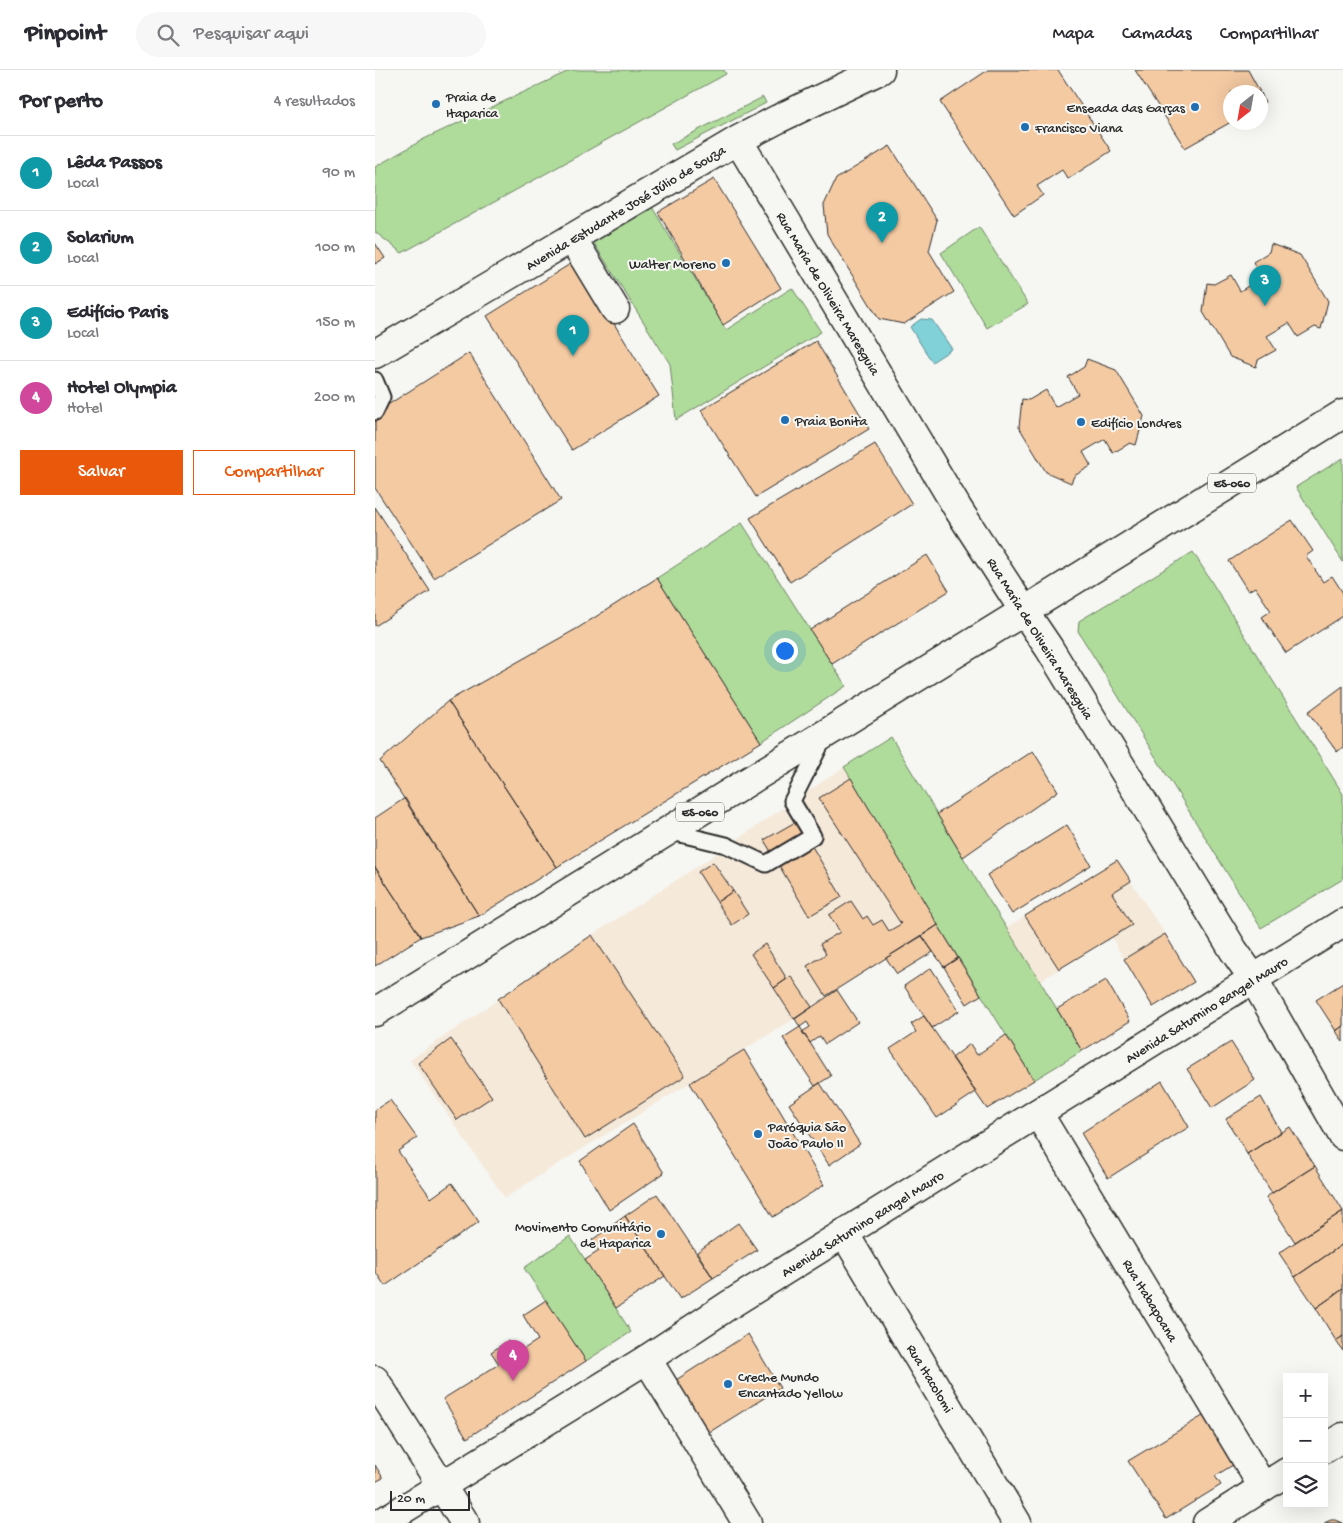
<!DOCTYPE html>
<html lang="pt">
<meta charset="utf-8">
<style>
:root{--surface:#fff;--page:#f7f7f7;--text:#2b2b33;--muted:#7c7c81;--line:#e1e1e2;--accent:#ea580c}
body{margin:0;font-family:"Gochi Hand",sans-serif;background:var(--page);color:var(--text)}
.controls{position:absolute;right:15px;bottom:15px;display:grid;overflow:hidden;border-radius:0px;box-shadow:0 5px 20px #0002}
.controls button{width:45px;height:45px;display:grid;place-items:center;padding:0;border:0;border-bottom:1px solid var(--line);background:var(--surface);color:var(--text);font:25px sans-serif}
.compass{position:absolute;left:848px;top:15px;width:45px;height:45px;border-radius:50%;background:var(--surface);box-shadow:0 5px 20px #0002;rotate:211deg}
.scale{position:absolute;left:15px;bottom:12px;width:80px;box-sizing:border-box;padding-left:5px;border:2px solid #2b2b2b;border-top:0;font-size:14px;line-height:18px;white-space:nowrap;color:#2b2b2b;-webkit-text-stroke:4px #f6f6f2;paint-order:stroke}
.you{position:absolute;left:409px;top:580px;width:18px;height:18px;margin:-12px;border:4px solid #fff;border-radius:50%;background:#1a73e8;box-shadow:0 0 0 8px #1a73e833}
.badge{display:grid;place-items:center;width:32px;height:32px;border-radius:50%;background:var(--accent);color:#fff;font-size:16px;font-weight:700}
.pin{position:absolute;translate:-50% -41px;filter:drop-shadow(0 1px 2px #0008)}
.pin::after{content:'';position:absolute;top:26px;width:18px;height:15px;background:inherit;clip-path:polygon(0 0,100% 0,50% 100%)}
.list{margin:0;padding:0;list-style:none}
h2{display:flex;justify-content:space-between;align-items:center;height:65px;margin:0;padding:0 20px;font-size:21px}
h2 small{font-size:16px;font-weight:400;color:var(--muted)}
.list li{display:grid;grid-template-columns:32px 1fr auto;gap:15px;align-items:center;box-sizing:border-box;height:75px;padding:0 20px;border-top:1px solid var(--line)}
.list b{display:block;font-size:19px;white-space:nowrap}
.list p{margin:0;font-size:16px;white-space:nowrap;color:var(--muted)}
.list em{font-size:16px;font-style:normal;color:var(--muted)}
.actions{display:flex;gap:10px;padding:15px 20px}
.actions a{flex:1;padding:11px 0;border:1px solid var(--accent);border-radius:0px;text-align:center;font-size:18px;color:var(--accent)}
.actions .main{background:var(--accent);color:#fff}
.icon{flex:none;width:28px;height:28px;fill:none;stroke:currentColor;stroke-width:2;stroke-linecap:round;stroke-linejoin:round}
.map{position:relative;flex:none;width:968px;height:1453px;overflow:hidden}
header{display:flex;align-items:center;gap:30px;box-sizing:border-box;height:70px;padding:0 25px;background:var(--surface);border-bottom:1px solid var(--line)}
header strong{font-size:24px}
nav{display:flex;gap:28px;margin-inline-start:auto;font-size:18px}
.search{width:350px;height:45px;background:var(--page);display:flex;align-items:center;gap:12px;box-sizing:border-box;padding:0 18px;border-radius:28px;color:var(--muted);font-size:19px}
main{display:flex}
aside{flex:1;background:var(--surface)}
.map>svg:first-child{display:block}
.built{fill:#f5e9da}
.green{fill:#afdc9b;stroke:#6d8463}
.water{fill:#80d1d8;stroke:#5e8f93}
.building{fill:#f4caa3;stroke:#2b2b2b}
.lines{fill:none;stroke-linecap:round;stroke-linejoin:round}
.service-casing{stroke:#2b2b2b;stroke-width:19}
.minor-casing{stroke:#2b2b2b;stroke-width:31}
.tertiary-casing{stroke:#2b2b2b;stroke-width:31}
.secondary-casing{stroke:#2b2b2b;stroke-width:31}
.primary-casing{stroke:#2b2b2b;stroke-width:31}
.service{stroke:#f6f6f2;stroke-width:15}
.minor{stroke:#f6f6f2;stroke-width:28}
.tertiary{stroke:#f6f6f2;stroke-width:28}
.secondary{stroke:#f6f6f2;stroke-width:28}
.primary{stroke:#f6f6f2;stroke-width:28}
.poi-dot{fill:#1f6fb2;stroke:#f6f6f2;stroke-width:2}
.labels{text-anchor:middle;stroke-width:4;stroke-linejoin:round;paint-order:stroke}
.shield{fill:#f6f6f2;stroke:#686867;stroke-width:1}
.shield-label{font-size:12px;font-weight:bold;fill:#2b2b2b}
.poi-label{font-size:14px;fill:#2b2b2b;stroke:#f6f6f2;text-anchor:start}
.street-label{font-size:14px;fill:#2b2b2b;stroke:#f6f6f2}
</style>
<header>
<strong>Pinpoint</strong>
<div class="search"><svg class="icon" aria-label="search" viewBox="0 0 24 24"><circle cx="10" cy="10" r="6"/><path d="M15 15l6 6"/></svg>Pesquisar aqui</div>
<nav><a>Mapa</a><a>Camadas</a><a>Compartilhar</a></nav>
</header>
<main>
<aside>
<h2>Por perto<small>4 resultados</small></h2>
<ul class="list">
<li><span class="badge" style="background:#0f9aa8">1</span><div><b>Lêda Passos</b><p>Local</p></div><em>90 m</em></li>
<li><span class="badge" style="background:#0f9aa8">2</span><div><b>Solarium</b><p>Local</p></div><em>100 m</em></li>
<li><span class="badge" style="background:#0f9aa8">3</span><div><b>Edifício Paris</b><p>Local</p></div><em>150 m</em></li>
<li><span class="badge" style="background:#d1479c">4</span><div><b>Hotel Olympia</b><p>Hotel</p></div><em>200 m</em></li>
</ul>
<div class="actions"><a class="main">Salvar</a><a>Compartilhar</a></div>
</aside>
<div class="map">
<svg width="968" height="1453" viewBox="0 0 968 1453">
<rect width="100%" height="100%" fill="#f6f6f2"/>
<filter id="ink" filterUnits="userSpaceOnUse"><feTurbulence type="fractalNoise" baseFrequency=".02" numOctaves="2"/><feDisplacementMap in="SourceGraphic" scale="10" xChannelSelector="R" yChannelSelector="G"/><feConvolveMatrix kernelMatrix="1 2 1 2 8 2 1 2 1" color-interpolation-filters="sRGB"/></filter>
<g filter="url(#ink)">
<path class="built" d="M469,697L563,855L451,926L419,949L173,1100L130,1128L35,990L217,865L320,798Z
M742,790L790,864L749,889L736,867L665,911L631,858Z"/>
<path class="green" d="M196,0H349L351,4L27,183L0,162V97L49,69Z
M388,27L391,33L300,80L296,74Z
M277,137L351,260L417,218L446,262L301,350L295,294L217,170Z
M604,157L653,234L612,258L566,183Z
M968,388V492L921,417Z
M367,453L471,616L386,672L282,508Z
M818,482L968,724V809L886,858L703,561L704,551Z
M516,667L610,824L665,911L707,981L659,1010L563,855L469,697Z
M195,1166L256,1262L211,1291L149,1198Z"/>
<path class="water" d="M546,249L557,250L577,279L557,292L535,257Z"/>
<path class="building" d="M613,0H683L736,81L693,109L687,100L662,116L668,125L639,145L565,32Z
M760,0H873L885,22H856V52L810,78Z
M886,23L890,32L886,35Z
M515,76L562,150L554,181L579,222L529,254L504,249L452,164L449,135L461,109Z
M339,109L406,218L348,255L283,142Z
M0,173L10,188L0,194Z
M896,174L925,185L953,231L946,259L940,257L923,267L914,253L892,266L901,280L883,290L881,297L855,287L828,242L832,213L839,214L856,205L865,221L887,208L878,192L894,182Z
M200,191L284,326L197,380L112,246Z
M441,271L494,359L381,427L326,340Z
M94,283L186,430L59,508L0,418V343Z
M712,289L741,300L769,346L761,375L755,373L738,383L730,369L708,382L716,396L699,406L696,413L671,402L644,357L647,329L654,330L671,320L680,337L703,324L693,307L709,297Z
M500,374L537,434L415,512L375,448Z
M0,437L55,521L0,556Z
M917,450L938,481L931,486L948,512L957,506L968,523V546L911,583L887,547L896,541L880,517L873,521L854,491Z
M552,485L574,521L457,594L435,560Z
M282,508L386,672L182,797L73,631L203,558Z
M968,616V677L962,682L933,642Z
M73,631L182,797L104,846L5,691Z
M658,681L683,721L588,787L562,744Z
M476,708L563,855L451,926L432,896L451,884L445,874L465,862L454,845L476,831L488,849L492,846L498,855L507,850L514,861L526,854L444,728Z
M30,728L36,738L104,846L46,867L0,797V748Z
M422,751L467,827L434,846L389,770Z
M692,755L716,795L637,844L612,805Z
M742,790L756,811L737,823L757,855L684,899L650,846Z
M338,792L358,821L342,832L323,802Z
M0,797L46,867L0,896Z
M358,821L373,844L357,855L342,832Z
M563,855L583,888L569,897L547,866Z
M790,864L819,912L778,937L749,889Z
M217,865L310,1006L210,1069L123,929Z
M547,866L558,882L522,904L511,888Z
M390,874L412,909L399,918L376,884Z
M583,888L606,925L592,934L569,897Z
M556,898L584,941L557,958L529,916Z
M416,906L437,937L419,949L399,918Z
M731,910L755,951L707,981L682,939Z
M968,913V956L961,961L941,930Z
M462,920L483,952L450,974L445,966L435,973L427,962L435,957L432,952L425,957L420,949Z
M549,946L601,1022L562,1048L515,979L541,962L536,954Z
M968,956V972L961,961Z
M425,957L456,1006L440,1016L408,968Z
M631,965L659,1010L612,1039L577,988L595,974L602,985Z
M76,969L117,1027L82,1050L43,993Z
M856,972L880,1010L837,1038L812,999Z
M369,980L449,1115L398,1147L315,1013Z
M787,1011L814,1057L733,1108L706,1063Z
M445,1013L485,1074L454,1095L414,1034Z
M886,1027L906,1062L872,1084L851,1049Z
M15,1030L42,1068L23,1081L56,1128L77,1113L104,1152L10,1216L0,1201V1040Z
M258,1054L289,1103L234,1140L205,1091Z
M915,1057L940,1096L897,1123L872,1084Z
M940,1096L968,1141L920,1172L891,1127Z
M282,1124L338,1208L305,1229L250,1146Z
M968,1141V1174L920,1207L904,1183Z
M250,1146L290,1206L241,1238L210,1190L224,1181L217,1170Z
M363,1153L382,1180L338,1208L322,1182Z
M968,1174V1219L941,1238L920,1207Z
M968,1219V1266L961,1271L941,1238Z
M171,1230L211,1291L92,1368L68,1329L124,1294L116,1282L133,1271L141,1284L163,1270L148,1245Z
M373,1264L405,1318L333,1363L301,1310Z
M968,1266V1281L961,1271Z
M836,1341L866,1390L840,1406L846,1415L791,1449L753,1391Z
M0,1395L8,1408L0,1412Z
M956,1450H960L967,1453H949Z"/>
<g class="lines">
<defs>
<path id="service" d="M0,310L7,327L0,342
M293,761L351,775L391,794L438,766L417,731L449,668"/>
<path id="minor" d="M197,168L240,239
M663,1043L888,1417
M469,1163L642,1453
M272,1289L372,1453"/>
<path id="tertiary" d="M363,70L583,439L649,541
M0,284L363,70L403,49L505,0"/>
<path id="secondary" d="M649,541L674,578L859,881L878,908L968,1066
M0,1310L90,1453
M949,1379L968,1367
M832,1453L912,1402"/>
<path id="primary" d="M0,942L968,344
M6,1453L272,1289L354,1235L968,853"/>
</defs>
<use href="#service" class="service-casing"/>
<use href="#minor" class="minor-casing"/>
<use href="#tertiary" class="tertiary-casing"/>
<use href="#secondary" class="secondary-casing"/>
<use href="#primary" class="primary-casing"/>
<use href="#service" class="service"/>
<use href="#minor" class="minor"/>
<use href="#tertiary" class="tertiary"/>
<use href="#secondary" class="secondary"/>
<use href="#primary" class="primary"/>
</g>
</g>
<g class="poi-dot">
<circle cx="61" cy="34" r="5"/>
<circle cx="820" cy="37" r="5"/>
<circle cx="650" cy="57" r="5"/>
<circle cx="351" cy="193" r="5"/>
<circle cx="410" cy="350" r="5"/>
<circle cx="706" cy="352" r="5"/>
<circle cx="383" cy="1064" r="5"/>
<circle cx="286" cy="1164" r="5"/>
<circle cx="353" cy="1314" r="5"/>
</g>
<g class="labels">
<g class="shield">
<rect x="833" y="403.5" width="48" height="19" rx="4"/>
<rect x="301" y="732.5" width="48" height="19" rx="4"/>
</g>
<g class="shield-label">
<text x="857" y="417">ES-060</text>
<text x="325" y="746">ES-060</text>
</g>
<g class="poi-label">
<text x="71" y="31">Praia de<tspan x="71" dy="16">Itaparica</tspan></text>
<text x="810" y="42" text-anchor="end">Enseada das Garças</text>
<text x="660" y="62">Francisco Viana</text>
<text x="341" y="198" text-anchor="end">Walter Moreno</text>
<text x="420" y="355">Praia Bonita</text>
<text x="716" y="357">Edifício Londres</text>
<text x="393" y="1061">Paróquia São<tspan x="393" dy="16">João Paulo II</tspan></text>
<text x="276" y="1161" text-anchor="end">Movimento Comunitário<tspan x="276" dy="16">de Itaparica</tspan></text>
<text x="363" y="1311">Creche Mundo<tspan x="363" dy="16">Encantado Yellow</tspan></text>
</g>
<g class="street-label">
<text transform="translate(250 137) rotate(-31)" y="5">Avenida Estudante José Júlio de Souza</text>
<text transform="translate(454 223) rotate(59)" y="5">Rua Maria de Oliveira Maresguia</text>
<text transform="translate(666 568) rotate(58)" y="5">Rua Maria de Oliveira Maresguia</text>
<text transform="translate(831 939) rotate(-32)" y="5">Avenida Saturnino Rangel Mauro</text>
<text transform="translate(487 1153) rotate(-32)" y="5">Avenida Saturnino Rangel Mauro</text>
<text transform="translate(776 1230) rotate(59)" y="5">Rua Itabapoana</text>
<text transform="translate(556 1308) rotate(59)" y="5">Rua Itacolomi</text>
</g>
</g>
</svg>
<div class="controls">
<button>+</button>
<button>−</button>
<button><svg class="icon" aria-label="layers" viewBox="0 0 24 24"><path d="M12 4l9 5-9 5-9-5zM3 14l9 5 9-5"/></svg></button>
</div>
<svg class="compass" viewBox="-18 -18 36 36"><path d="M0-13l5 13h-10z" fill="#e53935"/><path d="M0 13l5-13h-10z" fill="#7c7c81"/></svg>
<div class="scale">20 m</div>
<div class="you"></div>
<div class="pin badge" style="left:198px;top:286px;background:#0f9aa8">1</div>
<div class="pin badge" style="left:507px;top:173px;background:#0f9aa8">2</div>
<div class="pin badge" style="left:890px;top:236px;background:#0f9aa8">3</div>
<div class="pin badge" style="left:138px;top:1311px;background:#d1479c">4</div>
</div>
</main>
